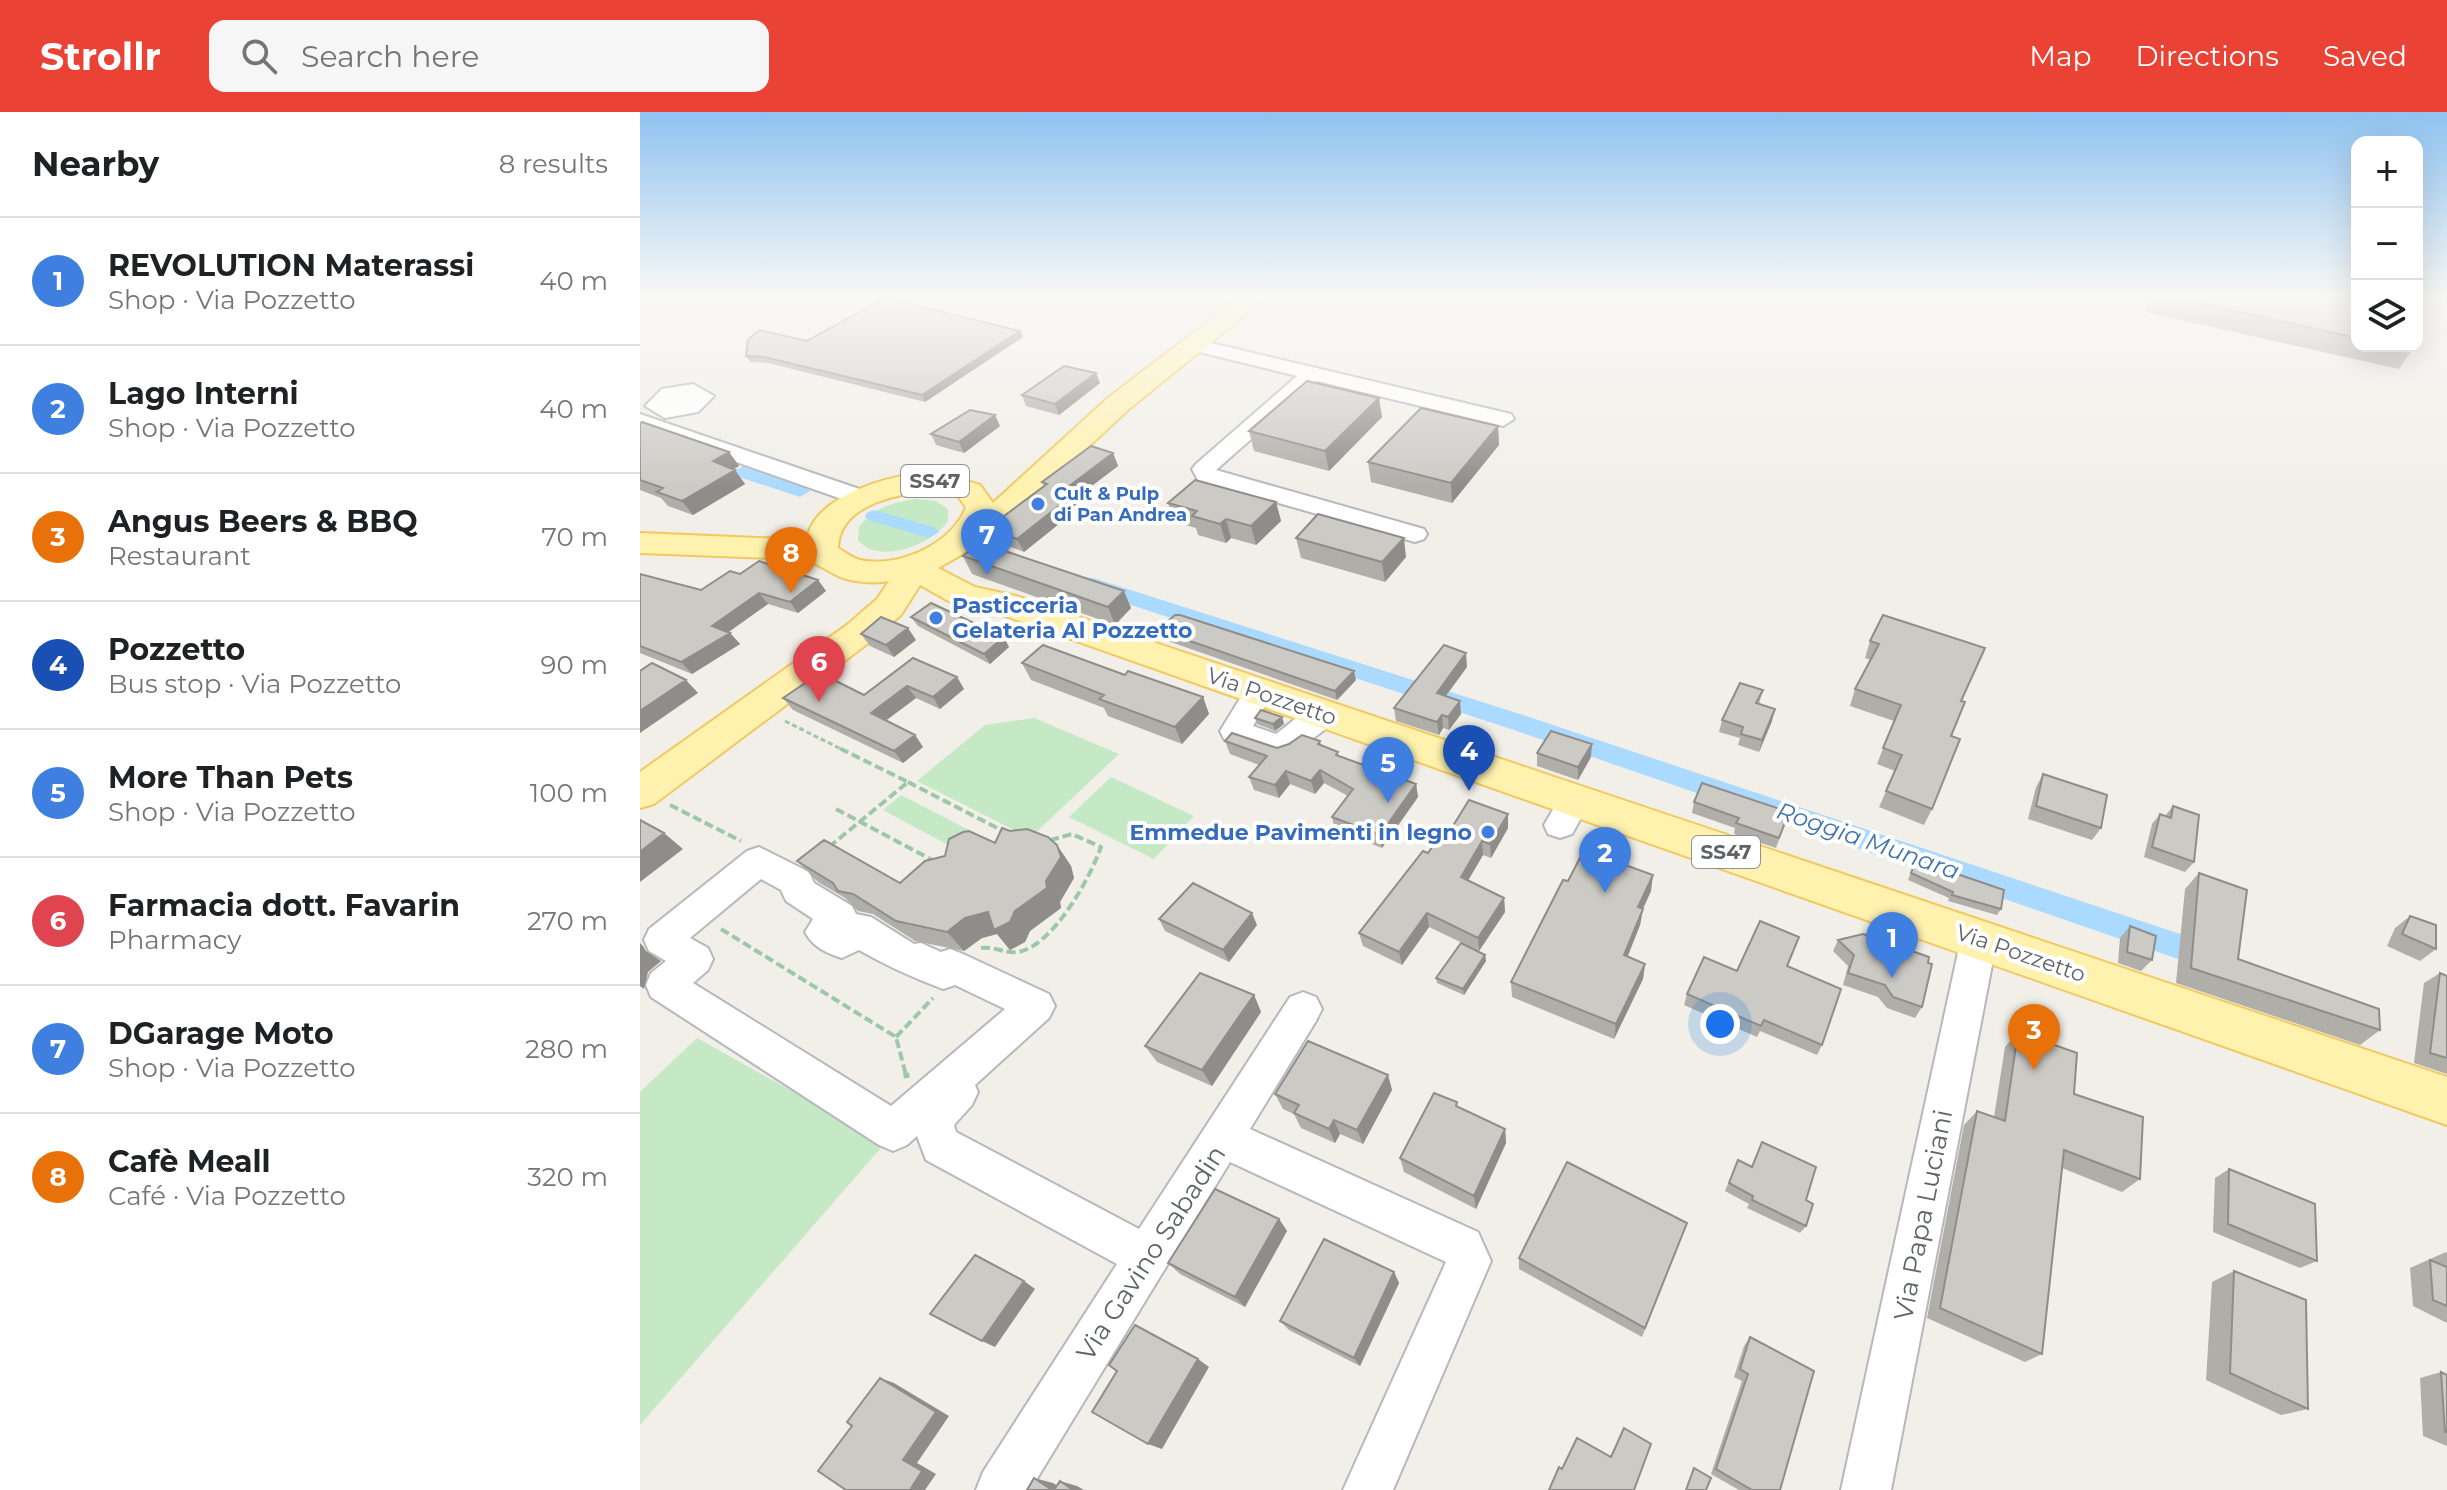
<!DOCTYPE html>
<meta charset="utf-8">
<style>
:root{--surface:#fff;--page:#f6f6f6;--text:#202124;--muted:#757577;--line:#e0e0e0;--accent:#ea4335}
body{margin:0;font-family:Montserrat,sans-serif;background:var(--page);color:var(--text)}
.controls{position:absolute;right:24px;top:24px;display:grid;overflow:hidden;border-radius:16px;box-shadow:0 8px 32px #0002}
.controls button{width:72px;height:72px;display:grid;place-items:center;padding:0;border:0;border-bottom:2px solid var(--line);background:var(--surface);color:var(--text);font:40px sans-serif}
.you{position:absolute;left:1080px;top:912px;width:28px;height:28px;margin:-20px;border:6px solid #fff;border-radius:50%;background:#1a73e8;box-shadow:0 0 0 12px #1a73e833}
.badge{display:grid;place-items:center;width:52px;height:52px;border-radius:50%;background:var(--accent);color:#fff;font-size:26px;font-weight:700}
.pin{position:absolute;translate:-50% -66px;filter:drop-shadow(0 2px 4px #0008)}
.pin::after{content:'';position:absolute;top:42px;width:28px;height:24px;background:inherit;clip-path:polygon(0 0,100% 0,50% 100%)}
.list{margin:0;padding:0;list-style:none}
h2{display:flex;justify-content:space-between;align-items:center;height:104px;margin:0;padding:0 32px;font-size:34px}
h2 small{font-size:26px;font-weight:400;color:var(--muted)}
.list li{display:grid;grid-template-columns:52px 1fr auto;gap:24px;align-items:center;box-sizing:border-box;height:128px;padding:0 32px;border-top:2px solid var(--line)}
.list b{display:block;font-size:30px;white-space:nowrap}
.list p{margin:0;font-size:26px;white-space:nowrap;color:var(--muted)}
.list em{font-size:26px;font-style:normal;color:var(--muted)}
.icon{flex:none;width:44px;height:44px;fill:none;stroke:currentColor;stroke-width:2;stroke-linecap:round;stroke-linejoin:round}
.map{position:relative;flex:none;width:1807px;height:1378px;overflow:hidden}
header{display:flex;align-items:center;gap:48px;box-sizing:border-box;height:112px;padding:0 40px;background:var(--accent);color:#fff}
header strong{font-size:38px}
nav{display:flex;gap:44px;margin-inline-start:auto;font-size:28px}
.search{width:560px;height:72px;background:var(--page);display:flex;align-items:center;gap:20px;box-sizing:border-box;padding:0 28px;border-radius:16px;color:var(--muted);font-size:30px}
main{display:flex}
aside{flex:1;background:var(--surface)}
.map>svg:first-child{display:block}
.green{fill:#c5e8c5}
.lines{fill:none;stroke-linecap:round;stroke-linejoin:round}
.canal{fill:#aadaff;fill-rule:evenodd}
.minor-casing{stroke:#b5b8bc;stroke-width:4}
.major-casing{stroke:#f2c960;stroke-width:4}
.path-far2{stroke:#9cc7a9;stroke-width:3;stroke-dasharray:5 3;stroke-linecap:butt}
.path-far1{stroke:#9cc7a9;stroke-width:4;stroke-dasharray:9 4;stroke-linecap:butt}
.path{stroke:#9cc7a9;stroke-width:6;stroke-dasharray:11 6;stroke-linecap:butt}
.minor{fill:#fff;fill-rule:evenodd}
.major{fill:#fff2af;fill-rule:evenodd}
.wall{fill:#afaea9}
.shaded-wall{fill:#8f8d8a}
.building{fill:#cccac5;stroke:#8f8d8a;stroke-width:2}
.shop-dot{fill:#3f7fe0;stroke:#fff;stroke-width:3}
.labels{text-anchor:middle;stroke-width:8;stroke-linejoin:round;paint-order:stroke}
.far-shop-label{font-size:18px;font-weight:bold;fill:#366cbe;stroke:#fff;text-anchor:start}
.shield{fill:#fff;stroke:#8f9295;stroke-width:2}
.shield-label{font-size:20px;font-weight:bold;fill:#5f6368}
.shop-label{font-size:22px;font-weight:bold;fill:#366cbe;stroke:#fff;text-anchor:start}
.street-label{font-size:22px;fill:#5f6368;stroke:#fff}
.water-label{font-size:24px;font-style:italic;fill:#4174aa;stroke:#fff}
.near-street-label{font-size:26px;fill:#5f6368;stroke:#fff}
</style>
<header>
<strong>Strollr</strong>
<div class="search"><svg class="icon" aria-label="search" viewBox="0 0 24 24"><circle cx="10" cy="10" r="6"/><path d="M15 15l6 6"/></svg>Search here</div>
<nav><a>Map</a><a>Directions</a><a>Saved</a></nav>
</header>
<main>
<aside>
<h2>Nearby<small>8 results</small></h2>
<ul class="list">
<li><span class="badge" style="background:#3f7fe0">1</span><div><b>REVOLUTION Materassi</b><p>Shop · Via Pozzetto</p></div><em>40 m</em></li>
<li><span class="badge" style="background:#3f7fe0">2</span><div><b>Lago Interni</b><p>Shop · Via Pozzetto</p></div><em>40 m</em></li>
<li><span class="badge" style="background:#e8710a">3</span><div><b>Angus Beers &amp; BBQ</b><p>Restaurant</p></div><em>70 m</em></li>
<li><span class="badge" style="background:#1a4fb4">4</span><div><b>Pozzetto</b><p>Bus stop · Via Pozzetto</p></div><em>90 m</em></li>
<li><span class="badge" style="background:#3f7fe0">5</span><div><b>More Than Pets</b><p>Shop · Via Pozzetto</p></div><em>100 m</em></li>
<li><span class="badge" style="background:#e0444e">6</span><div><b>Farmacia dott. Favarin</b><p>Pharmacy</p></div><em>270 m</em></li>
<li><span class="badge" style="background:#3f7fe0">7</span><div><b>DGarage Moto</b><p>Shop · Via Pozzetto</p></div><em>280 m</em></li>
<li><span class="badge" style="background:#e8710a">8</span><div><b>Cafè Meall</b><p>Café · Via Pozzetto</p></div><em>320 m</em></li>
</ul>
</aside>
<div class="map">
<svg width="1807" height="1378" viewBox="0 0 1807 1378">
<rect width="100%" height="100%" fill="#f1efe8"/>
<path class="green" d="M276,387L296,389L308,397V409C293,432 239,454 218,428L219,415C233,396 254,390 276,387Z
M394,606L479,642L390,726L277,669L345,613Z
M471,665L554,704L514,747L429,705Z
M261,683L356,732L323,741L243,698Z
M57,926L245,1031L0,1313V980Z"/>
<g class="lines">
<path class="canal" d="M103,354L167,375L170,379L160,385L96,364L94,360Z
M235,398L296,416L299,420L289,426L228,408L225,404L228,400Z
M453,466L892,606L1573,833L1583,837L1588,846L1583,855L1573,859L874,618L445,478L442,473L445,468Z"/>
<defs>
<path id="minor" d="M554,227L871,302L874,307L863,314L677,269L576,358L784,417L787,422L784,427L775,430L558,368L552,357L556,352L657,264L547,237L544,233L547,229Z
M53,272L74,284L58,300L25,306L5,294L22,277Z
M0,302L231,381L234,386L231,391H213L0,316Z
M619,569L629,572L634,579L613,614L636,622C654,609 672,588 695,594L699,602L695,610L651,643L640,646L584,627L580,619L609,572Z
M935,676L946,679L951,688L932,722L920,726L908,722L904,713L924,679Z
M119,735L169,760L174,771L212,794L216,802L231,805L274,832L281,831L301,840L310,837L323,842L409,882L415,894L409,906L335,973L338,980L332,993L314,1013L316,1020L499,1117L650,885L663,880L676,885L682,897L676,909L610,1017L838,1120L851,1149L753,1378H703L806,1150L590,1050L390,1378H336L343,1360L477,1152L286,1048L277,1024L267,1033L253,1039L239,1033L11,885L6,873L11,861L26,849L9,839L4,828L9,817L107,739ZM121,767L141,778L146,789L173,807L165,820C173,835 186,841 202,846L219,838C247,854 274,866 303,877L315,873L365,897L251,994L53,871L68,858L73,847L68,836L50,826Z
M1339,812L1352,816L1357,827L1251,1378H1201L1321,827L1326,816Z"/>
<path id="major" d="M603,183H630L489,297L371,407L344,422L321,443L298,456L335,475L376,484L1807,965V1013L357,501L314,492L280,473L261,503L231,529L14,692L0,696V660L207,513L237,487L249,469C234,472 209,470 196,463C182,456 175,449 159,447L0,441V421L167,428C172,384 254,361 292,360C307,360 325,369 340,373L353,391L469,285ZM293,378L319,385L326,396C310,433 259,456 220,448C212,446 205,440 198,436C199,392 258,382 293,378Z"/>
</defs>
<use href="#minor" class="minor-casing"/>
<use href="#major" class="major-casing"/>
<path class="path-far2" d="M145,609L203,638"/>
<path class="path-far1" d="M268,670L365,720
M30,693L101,729
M196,697L296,750
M189,735L268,670L199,636
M81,817L256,925L266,963
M341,836C354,834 366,842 378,840C413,834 450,766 461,735L432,722L407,729
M256,925L293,886"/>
<path class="path" d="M266,961L267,966"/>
<use href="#minor" class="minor"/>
<use href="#major" class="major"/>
</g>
<path class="wall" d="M1513,183H1717V234H1772V238L1759,257L1505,200Z
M380,219L383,225L285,290L128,251L110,250L106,244L167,229Z
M460,271L419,303L386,294L382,283Z
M742,305L689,359L614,339L609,319Z
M0,311L89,340L99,354L94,357L105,372L53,403L28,394L21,386L0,378Z
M360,314L324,341L296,333L291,322Z
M858,314L859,333L812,391L731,370L728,350Z
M473,341L478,354L441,382L445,391L384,440L355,429L348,416L404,374L402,370Z
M636,390L641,409L616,433L591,426L586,431L558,423L556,416L535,410L528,391Z
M656,426L766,445L745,470L661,446Z
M323,444L491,496L475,513L332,462Z
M0,462L61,478L100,462L178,468L186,479L158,501L128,492L89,520L100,532L52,562L0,541Z
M1243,503L1321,589L1292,697L1284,713L1239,695L1255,659L1237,652L1254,609L1210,594L1215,577L1231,548L1225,546L1230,529Z
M271,505L369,535L350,552L278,514Z
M518,518L716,568L697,588L522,527Z
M221,522L276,528L254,545L230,534Z
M382,551L485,563L563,585L569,602L542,632L468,604L464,596L391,568Z
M827,555L806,584L821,602L809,618L803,616L799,623L756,609L754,596Z
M317,565L324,577L300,597L276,586L245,609L275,623L283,635L263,651L153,598L143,586L224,583Z
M1123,578L1119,592L1132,609L1119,640L1098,633L1100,626L1079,620L1082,608Z
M642,605L644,612L635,619L617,612L615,606Z
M585,629L637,636L680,629L681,633L699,644L776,672L778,685L742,736L695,718L692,705L708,684L684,671L675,682L650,672L639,686L614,678L609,665L619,653L590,642Z
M897,641L951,645L938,668L897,654Z
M1403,662L1461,716L1452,728L1388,707L1396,675Z
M1054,690L1149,700L1136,736L1094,722L1095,716L1052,701Z
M1533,694L1554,750L1545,760L1504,745L1512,712L1520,702L1525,704Z
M868,716L851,746L843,743L828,768L864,786L865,800L839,839L789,815L762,853L723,834L719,821L788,741L811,717Z
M370,719L417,733L431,754L434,766L420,790L421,796L390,819L385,830L370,838L357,822L342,826L324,839L275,829L233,802L218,799L205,786L178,770L157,749L260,771L305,744L355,731Z
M1276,748L1361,797L1357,803L1308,789L1309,786L1268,768Z
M1559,761L1598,847L1740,918L1720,933L1536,871L1545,777Z
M928,769L1011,779L1003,797L1000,813L987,845L1005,852L1003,867L974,927L872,885L871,870Z
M1770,804L1796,837L1780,849L1747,834L1755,816Z
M519,807L617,813L589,850L525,819Z
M1490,814L1512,848L1501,859L1478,851L1480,826Z
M1198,828L1282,895L1275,906L1247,896L1238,885L1203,873L1208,854L1193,839Z
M845,843L846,849L824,883L797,871L796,866Z
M1147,855L1182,933L1177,943L1120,919L1117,925L1044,893L1047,882L1097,859Z
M1800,861L1807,864V962L1774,951L1784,871Z
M614,883L621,900L572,974L517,950L505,934Z
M1378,920L1434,982L1500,1067L1482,1080L1422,1056L1402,1242L1385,1250L1287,1206L1324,1013L1337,999L1354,1005L1365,935Z
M748,963L752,978L723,1032L700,1022L695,1031L661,1016L654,1002L643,997L635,982Z
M817,994L865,1017L866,1031L836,1097L764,1060L760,1046Z
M1098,1048L1166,1088V1114L1160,1121L1107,1096L1109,1092L1085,1079Z
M1589,1057L1677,1149L1660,1156L1573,1120L1575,1066Z
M639,1107L647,1119L605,1195L540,1162L528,1151Z
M1047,1111L1002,1225L879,1157V1146Z
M1806,1140L1807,1141V1211L1773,1194L1770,1156Z
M1594,1159L1668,1297L1641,1303L1566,1268L1572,1170Z
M754,1160L759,1171L720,1254L649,1218L640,1209Z
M1110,1225L1140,1378H1099L1071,1362L1102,1269L1094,1265L1104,1234Z
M1801,1260L1807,1263V1334L1783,1324L1780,1266Z"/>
<path class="shaded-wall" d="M380,219L383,225L285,290L282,283Z
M456,261L460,271L419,303L415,292Z
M739,286L742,305L689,359L685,339Z
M355,303L360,314L324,341L319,330Z
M858,314L859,333L812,391L811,371Z
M89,340L99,354L83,363L73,349Z
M473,341L478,354L441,382L445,391L384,440L377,427L428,375Z
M95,358L105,372L53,403L42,389Z
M636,390L641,409L616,433L611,414Z
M586,407L591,426L586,431L580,412Z
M764,426L766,445L745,470L742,450Z
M178,468L186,479L158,501L150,490Z
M484,479L491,496L475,513L468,495Z
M119,481L128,492L81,525L72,514Z
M268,516L276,528L254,545L246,533Z
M90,521L100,532L52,562L41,550Z
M364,525L369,535L350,552L344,542Z
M826,541L827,555L798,594L797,581Z
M714,559L716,568L697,588L695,579Z
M317,565L324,577L300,597L293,585Z
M46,568L58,581L0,621V599Z
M267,574L276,586L240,613L231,601Z
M563,585L569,602L542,632L535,615Z
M820,589L821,602L809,618L808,605Z
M1135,597L1132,609L1119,640L1122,628Z
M802,603L803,616L799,623L797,610Z
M642,605L644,612L635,619L633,612Z
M275,623L283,635L263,651L254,639Z
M952,632L951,645L938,668V655Z
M680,658L684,671L675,682L671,669Z
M646,659L650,672L639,686L635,673Z
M776,672L778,685L742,736L740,723Z
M868,702V716L851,746L850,732Z
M24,721L43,737L0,770V740Z
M842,729L843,743L822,779L821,765Z
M417,733L431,754L434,766L420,790L421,796L390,819L385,830L370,838L357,822L342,826L324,839L307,820L325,806L348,800L375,799Z
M1013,763L1011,779L996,811L998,795Z
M864,786L865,800L839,839L838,826Z
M1003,797L1000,813L982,859L984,843Z
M612,801L617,813L589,850L583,838Z
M787,801L789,815L762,853L759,840Z
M0,831L3,834L6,839L21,849L8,860L4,877L0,874Z
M845,843L846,849L824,883L823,877Z
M1005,852L1003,867L974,927L976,912Z
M614,883L621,900L572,974L562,958Z
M748,963L752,978L723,1032L717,1018Z
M694,1008L700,1022L695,1031L689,1017Z
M865,1017L866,1031L836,1097L834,1084Z
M639,1107L647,1119L605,1195L595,1185Z
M754,1160L759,1171L720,1254L714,1246Z
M384,1169L395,1177L355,1235L342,1229Z
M558,1247L569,1255L522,1337L508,1332Z
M240,1266L254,1271L309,1304L277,1351L296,1362L285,1378H270Z
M394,1366L413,1371L424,1378H412Z
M420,1369L437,1374L444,1378H433Z"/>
<path class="building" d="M1523,183H1717V226Z
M245,186L380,219L282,283L124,245L106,244L108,228L119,218L167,229Z
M1755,234H1772V238Z
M424,254L456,261L415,292L382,283Z
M667,269L739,286L685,339L609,319Z
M781,296L858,314L811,371L728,350Z
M330,298L355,303L319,330L291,322Z
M2,310L89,340L73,349L95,358L42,389L17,380L23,376L0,368V311Z
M451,334L473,341L428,375L439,378L377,427L348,416L407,372L402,370Z
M555,368L636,390L611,414L586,407L580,412L552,404L557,399L528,391Z
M678,402L764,426L742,450L656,426Z
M341,431L484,479L468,495L323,444Z
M119,449L178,468L150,490L119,481L72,514L90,521L41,550L0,534V462L61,478L90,459L100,462Z
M291,491L364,525L344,542L271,505Z
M535,503H540L714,559L695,579L518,518Z
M1243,503L1345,536L1321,589L1325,590L1311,624L1320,627L1292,697L1246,679L1262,643L1243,636L1261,593L1215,577L1239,532L1230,529Z
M241,505L268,516L246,533L221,522Z
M403,533L485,563L488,559L563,585L535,615L459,587L464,583L382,551Z
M804,533L826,541L797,581L820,589L808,605L802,603L797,610L754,596Z
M273,546L317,565L293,585L267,574L231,601L275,623L254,639L143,586L180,561L224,583Z
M12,551L46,568L0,599V559Z
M1100,571L1123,578L1116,591L1135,597L1122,628L1101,622L1103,615L1082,608Z
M621,598L642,605L633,612L615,606Z
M911,619L952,632L938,655L897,641Z
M592,621L637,636L649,632L662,623L680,629L678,632L698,640L696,643L776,672L740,723L692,705L713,677L680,658L671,669L646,659L635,673L609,665L627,644L585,629Z
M1403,662L1467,683L1461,716L1396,694Z
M1062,671L1149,700L1139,726L1096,711L1099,706L1054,690Z
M829,688L868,702L850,732L842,729L821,765L864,786L838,826L787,801L759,840L719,821L783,739L788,741L806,715L811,717Z
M1533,694L1559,703L1554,750L1512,735L1520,702L1531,706Z
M0,708L24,721L0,740Z
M362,716L370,719L387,717L408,725L417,733L421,745L406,769L407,776L375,799L370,810L354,818L348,800L325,806L307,820L256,809L213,782L198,779L193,771L157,749L184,728L260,771L285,749L305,744L309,727L323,720L329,719L355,731Z
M944,738L1013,763L998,795L1003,797L984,843L1005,852L976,912L871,870L923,768L928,769Z
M1276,748L1364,778L1361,797L1312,783L1313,780L1271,761Z
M1559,761L1607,778L1598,847L1739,897L1740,918L1551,856Z
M553,771L612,801L583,838L519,807Z
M1770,804L1796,813V837L1762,822Z
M1120,809L1159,825L1147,854L1201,877L1182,933L1124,908L1121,914L1047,882L1064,845L1097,859Z
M1490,814L1516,824L1512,848L1487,840Z
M1223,822L1289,845L1288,851L1292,852L1282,895L1253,885L1245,873L1208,861L1214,843L1198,828Z
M821,831L845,843L823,877L796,866Z
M560,861L614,883L562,958L505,934Z
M1800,861L1807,864V946L1790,941Z
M1378,920L1437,941L1434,982L1503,1005L1500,1067L1424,1038L1402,1242L1300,1196L1337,999L1365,1009Z
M668,929L748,963L717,1018L694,1008L689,1017L654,1001L659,993L635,982Z
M794,981L817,990L816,994L865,1017L834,1084L760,1046Z
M1122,1030L1176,1055L1166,1088L1173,1092L1166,1114L1112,1088L1113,1084L1089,1071L1098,1048L1112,1055Z
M927,1050L1047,1111L1005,1216L879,1146Z
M1589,1057L1675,1092L1677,1149L1588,1112Z
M575,1077L639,1107L595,1185L528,1151Z
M684,1127L754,1160L714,1246L640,1209Z
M335,1143L384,1169L342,1229L290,1202Z
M1790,1148L1807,1155V1194L1793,1188Z
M1594,1159L1666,1188L1668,1297L1590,1261Z
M495,1213L558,1247L508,1332L452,1300L477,1259L469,1253Z
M1110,1225L1174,1259L1140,1378H1112L1076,1357L1108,1262L1100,1257Z
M1801,1260L1807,1263V1320H1805Z
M240,1266L296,1300L263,1348L282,1359L270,1378H206L178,1359L212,1314L207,1310Z
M984,1316L1011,1332L994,1378H909L919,1355L922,1357L937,1326L971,1345Z
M1054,1356L1071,1366L1066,1378H1046Z
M394,1366L412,1378H387Z
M420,1369L433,1378H414Z"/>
<linearGradient id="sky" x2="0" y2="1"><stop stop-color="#8fc3f1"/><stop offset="0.49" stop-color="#f9f8f5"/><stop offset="1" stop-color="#f9f8f5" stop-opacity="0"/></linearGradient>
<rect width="1807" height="376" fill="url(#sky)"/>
<g class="shop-dot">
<circle cx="398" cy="392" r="8"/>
<circle cx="296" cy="506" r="8"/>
<circle cx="848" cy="720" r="8"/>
</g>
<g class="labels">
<g class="far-shop-label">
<text x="414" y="388">Cult &amp; Pulp<tspan x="414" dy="21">di Pan Andrea</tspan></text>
</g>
<g class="shield">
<rect x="261" y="353" width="68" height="32" rx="6"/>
<rect x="1052" y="724" width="68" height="32" rx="6"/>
</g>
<g class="shield-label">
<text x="295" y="376">SS47</text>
<text x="1086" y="747">SS47</text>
</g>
<g class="shop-label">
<text x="312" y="501">Pasticceria<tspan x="312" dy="25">Gelateria Al Pozzetto</tspan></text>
<text x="832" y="728" text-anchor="end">Emmedue Pavimenti in legno</text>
</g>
<g class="street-label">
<text transform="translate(632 584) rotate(19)" y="8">Via Pozzetto</text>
<text transform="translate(1381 841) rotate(19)" y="8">Via Pozzetto</text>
</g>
<g class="water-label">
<text transform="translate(1228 729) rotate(19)" y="8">Roggia Munara</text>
</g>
<g class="near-street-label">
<text transform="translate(1283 1103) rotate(-79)" y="9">Via Papa Luciani</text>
<text transform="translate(511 1141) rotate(-57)" y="9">Via Gavino Sabadin</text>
</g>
</g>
</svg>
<div class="controls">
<button>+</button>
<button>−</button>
<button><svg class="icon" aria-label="layers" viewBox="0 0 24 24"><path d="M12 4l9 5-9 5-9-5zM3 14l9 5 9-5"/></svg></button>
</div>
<div class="you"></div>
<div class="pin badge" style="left:1252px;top:866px;background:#3f7fe0">1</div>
<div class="pin badge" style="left:965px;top:781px;background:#3f7fe0">2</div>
<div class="pin badge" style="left:1394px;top:958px;background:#e8710a">3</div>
<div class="pin badge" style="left:829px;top:679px;background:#1a4fb4">4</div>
<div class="pin badge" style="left:748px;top:691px;background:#3f7fe0">5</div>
<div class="pin badge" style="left:179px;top:590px;background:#e0444e">6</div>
<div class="pin badge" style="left:347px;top:463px;background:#3f7fe0">7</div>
<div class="pin badge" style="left:151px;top:481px;background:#e8710a">8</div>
</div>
</main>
